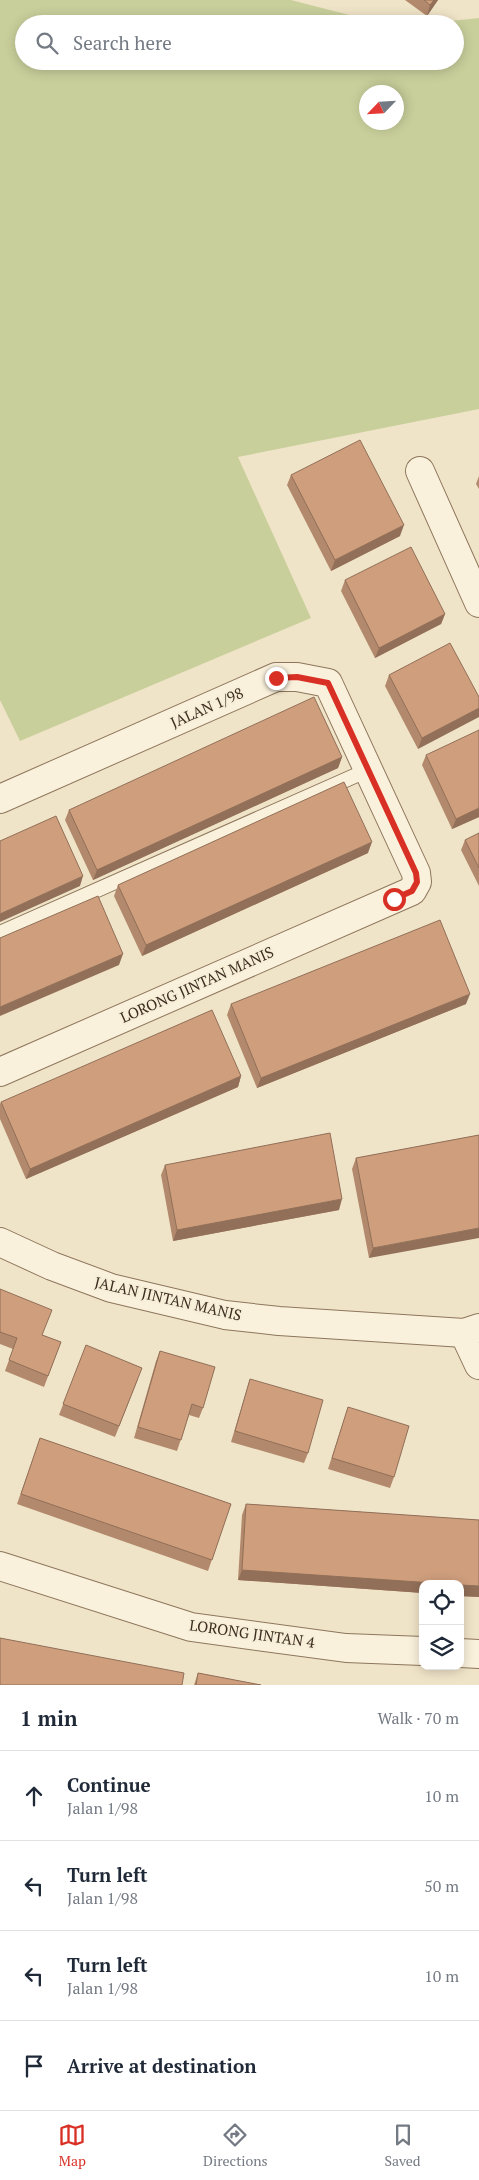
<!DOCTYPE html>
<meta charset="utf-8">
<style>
:root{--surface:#fff;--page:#f6f6f7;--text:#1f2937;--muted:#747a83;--line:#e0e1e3;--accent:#d93025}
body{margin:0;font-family:"PT Serif",serif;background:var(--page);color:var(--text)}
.controls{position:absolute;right:15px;bottom:15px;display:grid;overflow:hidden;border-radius:10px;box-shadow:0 2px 12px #0003}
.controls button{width:45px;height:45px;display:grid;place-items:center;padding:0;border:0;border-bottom:1px solid var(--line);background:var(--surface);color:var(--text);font:25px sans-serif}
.compass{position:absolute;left:359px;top:85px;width:45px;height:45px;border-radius:50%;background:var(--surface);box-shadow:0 2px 12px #0003;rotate:245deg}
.stop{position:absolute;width:15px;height:15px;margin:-11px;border:4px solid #d93025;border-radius:50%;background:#fff}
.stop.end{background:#d93025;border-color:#fff;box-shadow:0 1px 5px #0008}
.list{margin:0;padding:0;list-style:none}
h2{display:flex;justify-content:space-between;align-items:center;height:65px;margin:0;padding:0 20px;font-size:21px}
h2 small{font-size:16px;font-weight:400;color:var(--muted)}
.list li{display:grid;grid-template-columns:32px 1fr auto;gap:15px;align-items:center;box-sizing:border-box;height:90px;padding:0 20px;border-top:1px solid var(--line)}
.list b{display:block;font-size:19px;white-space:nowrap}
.list p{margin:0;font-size:16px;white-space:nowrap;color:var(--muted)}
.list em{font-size:16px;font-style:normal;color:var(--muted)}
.icon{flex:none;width:28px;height:28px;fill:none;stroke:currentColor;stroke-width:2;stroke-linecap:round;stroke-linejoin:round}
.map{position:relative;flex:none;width:479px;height:1685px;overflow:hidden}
.search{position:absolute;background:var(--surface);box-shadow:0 2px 12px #0003;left:15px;right:15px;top:15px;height:55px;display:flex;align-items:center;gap:12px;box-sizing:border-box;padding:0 18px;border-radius:28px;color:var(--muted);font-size:19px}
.sheet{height:425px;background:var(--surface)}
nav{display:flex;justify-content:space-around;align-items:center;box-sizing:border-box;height:70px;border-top:1px solid var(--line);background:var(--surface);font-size:14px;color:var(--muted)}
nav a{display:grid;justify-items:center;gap:2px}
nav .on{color:var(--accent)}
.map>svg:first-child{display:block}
.green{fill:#c9cf9b;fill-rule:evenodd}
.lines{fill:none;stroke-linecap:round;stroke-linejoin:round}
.service-casing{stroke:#8d765c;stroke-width:16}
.minor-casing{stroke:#8d765c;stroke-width:30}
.tertiary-casing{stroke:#8d765c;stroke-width:30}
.service{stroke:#faf1dc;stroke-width:14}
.minor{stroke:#faf1dc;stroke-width:28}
.tertiary{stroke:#faf1dc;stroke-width:28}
.wall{fill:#b2896c}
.shaded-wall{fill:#916f58}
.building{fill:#cf9f7d;stroke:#916f58}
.route{stroke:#d93025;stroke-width:6}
.labels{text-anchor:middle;stroke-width:4;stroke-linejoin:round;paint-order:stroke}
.street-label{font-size:15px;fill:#3d2e20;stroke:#f7eed8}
</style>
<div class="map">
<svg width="479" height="1685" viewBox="0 0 479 1685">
<rect width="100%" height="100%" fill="#f0e4c8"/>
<path class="green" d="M0,0H291L384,24H24V61H455V24H422L479,18V409L238,457L311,618L20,741L0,700ZM366,92H396V122H366Z"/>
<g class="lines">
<defs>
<path id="service" d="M0,933L368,770"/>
<path id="minor" d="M420,471L479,603
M0,799L276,677H297L328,683L416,873L417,882L412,891L0,1072
M0,1242L52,1266L111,1288L225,1315L279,1321L464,1333
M0,1566L191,1627L346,1648L423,1651
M460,1653L479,1654"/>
<path id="tertiary" d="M479,1328L464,1333L479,1365"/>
</defs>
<use href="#service" class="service-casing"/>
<use href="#minor" class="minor-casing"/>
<use href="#tertiary" class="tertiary-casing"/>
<use href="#service" class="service"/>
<use href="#minor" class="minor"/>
<use href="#tertiary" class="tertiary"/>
</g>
<path class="wall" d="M405,0H438L427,16Z
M291,475L400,536L331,571L287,485Z
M479,476V489L476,484Z
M345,580L445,614L441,624L375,658L341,591Z
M389,675L479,697L418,749L385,686Z
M426,755L479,817L452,829L422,765Z
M342,757L338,768L93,880L65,820L69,810Z
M479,833V886L461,850L465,840Z
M368,853L142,956L114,896L118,885Z
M231,1004H466L257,1088L227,1015Z
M241,1076L238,1087L26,1179L0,1119V1104L1,1102Z
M479,1135L369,1258L352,1169L356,1158Z
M165,1165L339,1210L173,1241L161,1175Z
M0,1289L43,1335L61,1342L44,1387L5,1371L13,1349L0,1344Z
M86,1345L138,1379L115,1437L59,1415Z
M160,1351L203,1408L199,1418L189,1415L177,1451L134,1438L156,1361Z
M250,1379L308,1453L304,1463L231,1442Z
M348,1407L394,1477L390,1488L328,1469Z
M40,1438L231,1504L208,1571L17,1504Z
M246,1504L479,1520V1597L460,1596V1584H423V1593L238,1580L242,1515Z
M198,1673L261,1685H194Z"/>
<path class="shaded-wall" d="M434,0H438L427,16L430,5Z
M404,525L400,536L331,571L335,560Z
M445,614L441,624L375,658L379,648Z
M479,708V717L418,749L422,738Z
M342,757L338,768L93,880L97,870Z
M479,808V817L452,829L456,819Z
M372,842L368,853L142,956L146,945Z
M83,876L80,886L0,922V914Z
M123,954L119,965L0,1016V1007Z
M470,994L466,1004L257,1088L261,1078Z
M241,1076L238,1087L26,1179L30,1169Z
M342,1199L339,1210L173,1241L177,1230Z
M479,1228V1238L369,1258L373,1248Z
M242,1570L448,1584H423V1593L238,1580Z
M460,1585L479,1586V1597L460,1596Z"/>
<path class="building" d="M424,0H434L430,5Z
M360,440L404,525L335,560L291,475Z
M411,547L445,614L379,648L345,580Z
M450,643L479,697V708L422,738L389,675Z
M314,697L342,757L97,870L69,810Z
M479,730V808L456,819L426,755Z
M344,782L372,842L146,945L118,885Z
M56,816L83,876L0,914V841Z
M479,833V868L465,840Z
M98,896L123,954L0,1007V938Z
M440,920L470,994L261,1078L231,1004Z
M212,1010L241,1076L30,1169L1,1102Z
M330,1133L342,1199L177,1230L165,1165Z
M479,1135V1228L373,1248L356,1158Z
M0,1289L52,1310L42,1335L61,1342L48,1376L9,1360L17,1338L0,1332Z
M86,1345L142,1368L119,1426L63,1404Z
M160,1351L215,1367L203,1408L192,1404L181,1440L138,1427Z
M250,1379L323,1400L308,1453L235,1431Z
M348,1407L409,1426L394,1477L332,1458Z
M40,1438L231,1504L212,1560L21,1494Z
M246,1504L479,1520V1586L460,1585V1584H448L242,1570Z
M0,1638L184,1673L182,1685H0Z
M198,1673L261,1685H196Z"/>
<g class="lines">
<path class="route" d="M276,678L297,677L328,683L416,873L417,882L412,891L394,899"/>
</g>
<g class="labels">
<g class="street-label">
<text transform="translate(207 708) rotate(-24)" y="5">JALAN 1/98</text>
<text transform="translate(197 985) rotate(-24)" y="5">LORONG JINTAN MANIS</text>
<text transform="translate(168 1299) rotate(13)" y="5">JALAN JINTAN MANIS</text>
<text transform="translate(252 1634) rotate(8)" y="5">LORONG JINTAN 4</text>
</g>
</g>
</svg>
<div class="controls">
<button><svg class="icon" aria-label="locate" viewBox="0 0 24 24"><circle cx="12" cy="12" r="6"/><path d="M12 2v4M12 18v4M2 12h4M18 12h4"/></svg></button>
<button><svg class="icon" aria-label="layers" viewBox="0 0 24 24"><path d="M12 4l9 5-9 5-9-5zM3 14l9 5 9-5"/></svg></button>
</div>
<svg class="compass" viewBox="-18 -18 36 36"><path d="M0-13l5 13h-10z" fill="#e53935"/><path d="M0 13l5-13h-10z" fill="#747a83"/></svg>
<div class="stop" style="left:394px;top:899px"></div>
<div class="stop end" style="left:276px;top:678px"></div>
<div class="search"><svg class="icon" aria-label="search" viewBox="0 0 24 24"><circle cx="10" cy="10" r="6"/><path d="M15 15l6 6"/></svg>Search here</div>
</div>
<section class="sheet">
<h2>1 min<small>Walk · 70 m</small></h2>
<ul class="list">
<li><svg class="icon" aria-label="ahead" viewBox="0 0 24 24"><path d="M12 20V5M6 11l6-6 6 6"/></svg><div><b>Continue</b><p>Jalan 1/98</p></div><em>10 m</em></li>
<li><svg class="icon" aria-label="left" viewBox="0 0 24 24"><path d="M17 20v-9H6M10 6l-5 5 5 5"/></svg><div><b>Turn left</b><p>Jalan 1/98</p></div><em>50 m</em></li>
<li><svg class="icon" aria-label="left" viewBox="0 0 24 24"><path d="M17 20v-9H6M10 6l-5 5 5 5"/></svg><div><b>Turn left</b><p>Jalan 1/98</p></div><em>10 m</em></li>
<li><svg class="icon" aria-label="arrive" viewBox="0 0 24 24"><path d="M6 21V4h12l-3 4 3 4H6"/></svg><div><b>Arrive at destination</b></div></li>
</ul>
</section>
<nav>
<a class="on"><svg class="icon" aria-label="map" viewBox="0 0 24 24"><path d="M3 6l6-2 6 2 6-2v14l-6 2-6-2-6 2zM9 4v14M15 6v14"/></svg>Map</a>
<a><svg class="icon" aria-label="directions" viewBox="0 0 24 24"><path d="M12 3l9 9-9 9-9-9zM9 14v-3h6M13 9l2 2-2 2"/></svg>Directions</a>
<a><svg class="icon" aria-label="saved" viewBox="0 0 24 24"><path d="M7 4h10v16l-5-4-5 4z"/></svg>Saved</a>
</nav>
